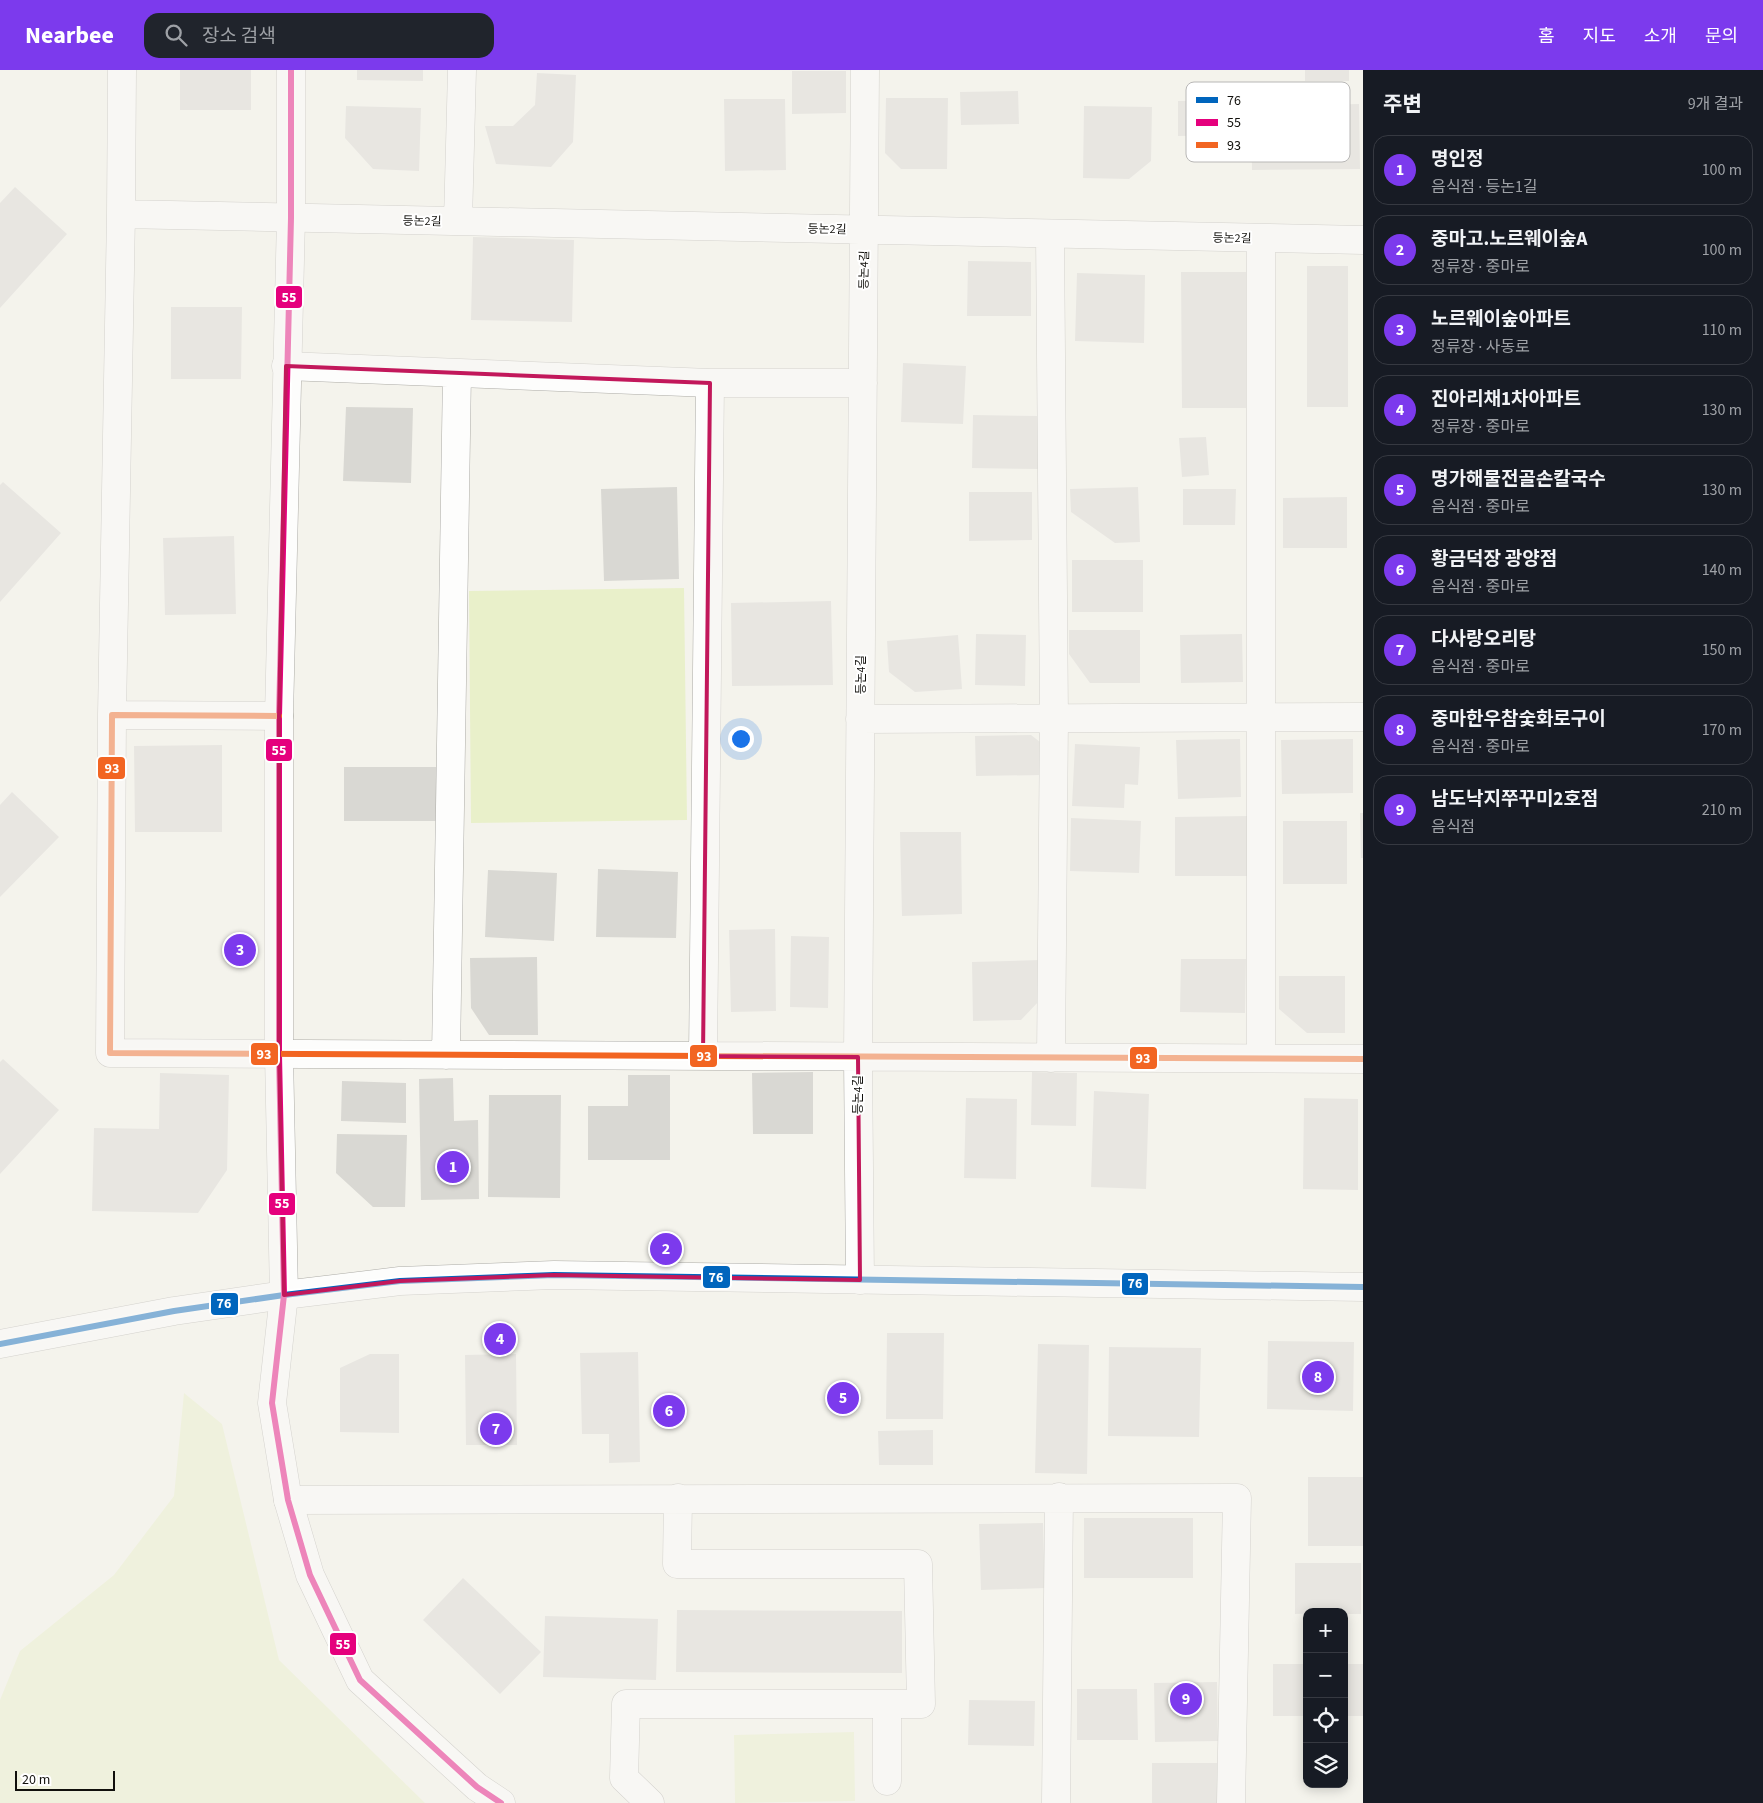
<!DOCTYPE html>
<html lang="ko">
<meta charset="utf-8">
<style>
:root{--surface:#171b24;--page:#20242c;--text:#f1f3f6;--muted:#9ea1a6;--line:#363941;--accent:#7c3aed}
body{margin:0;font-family:"Source Sans 3","Noto Sans KR",sans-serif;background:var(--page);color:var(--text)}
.controls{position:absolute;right:15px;bottom:15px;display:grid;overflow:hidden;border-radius:10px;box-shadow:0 2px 12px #0003}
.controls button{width:45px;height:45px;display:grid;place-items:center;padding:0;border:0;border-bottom:1px solid var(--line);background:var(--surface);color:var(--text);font:25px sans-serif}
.scale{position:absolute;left:15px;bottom:12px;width:100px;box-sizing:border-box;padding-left:5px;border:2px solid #11100c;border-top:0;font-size:14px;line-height:18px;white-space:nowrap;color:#11100c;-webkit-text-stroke:4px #fff;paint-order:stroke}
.you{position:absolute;left:740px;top:668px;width:18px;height:18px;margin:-12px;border:4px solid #fff;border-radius:50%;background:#1a73e8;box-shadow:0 0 0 8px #1a73e833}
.badge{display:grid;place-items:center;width:32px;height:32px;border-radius:50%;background:var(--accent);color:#fff;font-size:16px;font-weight:700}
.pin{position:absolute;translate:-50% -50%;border:2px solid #fff;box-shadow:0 1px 5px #0006}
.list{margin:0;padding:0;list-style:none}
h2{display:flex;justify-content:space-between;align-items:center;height:65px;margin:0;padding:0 20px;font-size:21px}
h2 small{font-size:16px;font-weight:400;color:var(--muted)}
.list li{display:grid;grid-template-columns:32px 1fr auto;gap:15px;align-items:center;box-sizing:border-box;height:70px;margin:0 10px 10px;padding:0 10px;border:1px solid var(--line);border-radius:15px}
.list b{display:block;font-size:19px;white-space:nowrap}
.list p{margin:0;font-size:16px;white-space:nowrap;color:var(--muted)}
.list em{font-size:16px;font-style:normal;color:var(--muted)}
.icon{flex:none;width:28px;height:28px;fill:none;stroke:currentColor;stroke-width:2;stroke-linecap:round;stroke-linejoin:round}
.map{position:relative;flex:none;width:1363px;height:1733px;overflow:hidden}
header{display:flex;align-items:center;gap:30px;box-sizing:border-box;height:70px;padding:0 25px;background:var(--accent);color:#fff}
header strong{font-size:24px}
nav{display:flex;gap:28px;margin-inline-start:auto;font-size:18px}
.search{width:350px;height:45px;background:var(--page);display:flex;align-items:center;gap:12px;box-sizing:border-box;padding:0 18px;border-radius:15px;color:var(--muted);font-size:19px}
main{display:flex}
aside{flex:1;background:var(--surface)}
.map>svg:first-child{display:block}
.green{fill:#e9f0ca}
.building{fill:#d9d8d3}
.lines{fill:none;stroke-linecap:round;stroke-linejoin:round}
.minor-casing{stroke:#adaca7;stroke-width:29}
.tertiary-casing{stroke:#adaca7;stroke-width:29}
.secondary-casing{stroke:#adaca7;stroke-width:29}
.minor{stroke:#fdfdfc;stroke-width:28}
.tertiary{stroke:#fdfdfc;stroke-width:28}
.secondary{stroke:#fdfdfc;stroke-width:28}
.bus-1-casing{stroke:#fff;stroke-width:10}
.bus-2-casing{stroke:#fff;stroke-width:10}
.bus-3-casing{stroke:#fff;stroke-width:10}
.bus-1{stroke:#0065bd;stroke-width:6}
.bus-2{stroke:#e5007d;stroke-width:6}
.bus-3{stroke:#f26522;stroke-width:6}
.marked{fill:none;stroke:#c2185b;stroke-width:4;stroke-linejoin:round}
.labels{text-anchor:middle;stroke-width:4;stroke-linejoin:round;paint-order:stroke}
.street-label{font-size:12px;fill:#11100c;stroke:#fff}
.key{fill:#fff;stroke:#b8b7b6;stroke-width:1}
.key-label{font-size:14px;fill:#11100c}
.line-badge{stroke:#fff;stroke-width:2}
.badge-label{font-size:14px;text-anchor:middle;font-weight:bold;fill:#fff}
</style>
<header>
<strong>Nearbee</strong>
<div class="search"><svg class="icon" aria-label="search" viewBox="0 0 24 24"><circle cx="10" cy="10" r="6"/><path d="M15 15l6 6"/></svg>장소 검색</div>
<nav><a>홈</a><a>지도</a><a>소개</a><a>문의</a></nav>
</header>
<main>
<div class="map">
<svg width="1363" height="1733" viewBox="0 0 1363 1733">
<rect width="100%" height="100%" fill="#f4f3ec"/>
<path class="green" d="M684,518L687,750L471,753L469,521Z
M184,1323L222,1354L279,1590L425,1733H0V1630L20,1581L114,1505L174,1426Z
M854,1662L855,1731L735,1733L734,1665Z"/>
<path class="building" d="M180,0H251V40H180Z
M357,0H423V11L357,10Z
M1305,0H1349V11H1305Z
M792,1H846V43L792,44Z
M537,3L576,5L573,72L551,97L496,94L485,56H513L535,35Z
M1018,21L1019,54L961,55L960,22Z
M886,28H948L947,99H901L885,83Z
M724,29H785L786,100L725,101Z
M1241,30V65L1178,66V31Z
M1359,34L1360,99L1252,100L1251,36Z
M346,36L421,38L419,101L373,99L345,68Z
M1084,36L1152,37L1151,91L1129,109L1083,108Z
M15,117L67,164L0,238V133Z
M473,167L574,170L572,252L471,250Z
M968,191L1031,192V246H967Z
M1307,196H1348V337H1307Z
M1181,202H1246V338H1182Z
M1077,203L1145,205L1144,273L1075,271Z
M171,237H242L241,309H171Z
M903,293L966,296L963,354L901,352Z
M346,337L413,338L411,413L343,411Z
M973,345L1039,346V399L972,398Z
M1206,367L1209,405L1182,407L1179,368Z
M3,412L61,463L0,532V415Z
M677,417L679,509L604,511L601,419Z
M1138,417L1140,472L1115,473L1071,442L1070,419Z
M1183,419H1236L1235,455H1183Z
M969,422H1032V470L969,471Z
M1347,427V478H1283V428Z
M234,466L236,544L165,545L163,468Z
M1072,490H1143V542H1072Z
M831,531L833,615L732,616L731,533Z
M1069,560H1140V613H1090L1069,584Z
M976,564L1026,565L1025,616L975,615Z
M1242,564L1243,612L1181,613L1180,565Z
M958,565L962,619L915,622L889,602L887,571Z
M1031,665L1040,672L1041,705L976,706L975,666Z
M1240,669L1241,727L1178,729L1176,670Z
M1353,669V723L1282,724L1281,670Z
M1075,674L1140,677L1138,715L1125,714L1124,738L1072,736Z
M222,675V762H135L134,676Z
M344,697H436V751H344Z
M12,722L59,767L0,827V735Z
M1360,743H1363V788H1361Z
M1248,746L1249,806H1175V747Z
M1071,748L1141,751L1139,803L1070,801Z
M1283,751H1347V814H1283Z
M900,762H961L962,844L902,846Z
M598,799L678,802L676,868L596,867Z
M488,800L557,803L554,871L485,867Z
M775,859L776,941L731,942L729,860Z
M791,866L829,867L828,938L790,937Z
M537,887L538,965H489L471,938L470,888Z
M1181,889H1246L1245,943L1180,942Z
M1040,890V930L1021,950L973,951L972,892Z
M1279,906H1345V963H1307L1279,939Z
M3,989L59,1040L0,1104V992Z
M813,1002V1064H753L752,1003Z
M1032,1002L1077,1003L1076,1056L1031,1055Z
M160,1003L229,1005L227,1100L198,1143L92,1141L94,1058L159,1059Z
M628,1005H670V1090H588V1036H628Z
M453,1008L454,1051L478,1050L479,1129L421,1130L419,1009Z
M342,1011L406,1013V1053L341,1051Z
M1094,1021L1149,1024L1146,1119L1091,1117Z
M489,1025H561L560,1128L488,1127Z
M966,1028L1017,1029L1016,1109L964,1108Z
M1304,1028L1358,1029V1120L1303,1119Z
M337,1064L407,1065L405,1137H373L336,1103Z
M887,1263H944L943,1349H886Z
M1268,1271L1354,1272L1353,1341L1267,1339Z
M1038,1274L1089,1275L1087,1404L1035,1403Z
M1109,1277L1201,1278L1199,1367L1108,1366Z
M638,1282L640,1392L609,1393V1364H582L580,1283Z
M370,1284H399V1363L340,1362V1298Z
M516,1284L517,1375H466L465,1285Z
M933,1360V1395H879L878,1361Z
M1308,1407H1363V1476H1308Z
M1084,1448H1193V1508H1084Z
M1043,1453L1045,1518L981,1520L979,1454Z
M1295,1493H1361V1544H1344V1542L1295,1544Z
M463,1508L541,1582L500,1624L423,1550Z
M677,1540L902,1541V1603L676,1602Z
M545,1546L658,1549L656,1610L543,1607Z
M1273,1594H1307V1646H1273Z
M1344,1594H1363V1646H1344Z
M1217,1612L1218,1671L1155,1672L1154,1613Z
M1077,1619H1137L1138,1670H1077Z
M969,1630L1035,1631L1034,1676L968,1675Z
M1152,1693H1217V1733H1152Z"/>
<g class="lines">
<defs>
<path id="minor" d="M121,144L122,0
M458,151L462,0
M1050,164L1054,648L1051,988
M1261,169V988
M286,296L710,313H863
M112,645L121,144L1363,170
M279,646L112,645L110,983L1363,989
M860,649L1363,647
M446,985L457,303
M703,986L710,313
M860,1210L858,987L865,0
M678,1428L677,1494H918L921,1634H887
M288,1430L1237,1428L1231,1733
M650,1733L624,1708L626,1634H887V1711
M1056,1733L1059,1427"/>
<path id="tertiary" d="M291,0V148L279,646V985L284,1225L272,1333L288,1430L310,1505L360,1610L477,1717L501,1733"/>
<path id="secondary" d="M0,1274L174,1241L284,1225L400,1211L554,1205L1363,1217"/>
</defs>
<use href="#minor" class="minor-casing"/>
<use href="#tertiary" class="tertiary-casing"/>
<use href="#secondary" class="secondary-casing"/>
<use href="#minor" class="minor"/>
<use href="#tertiary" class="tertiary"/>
<use href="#secondary" class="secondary"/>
<defs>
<path id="bus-1" d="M0,1274L174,1241L284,1225L400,1211L554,1205L1363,1217"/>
<path id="bus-2" d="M291,0V148L279,646V985L284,1225L272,1333L288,1430L310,1505L360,1610L477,1717L501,1733"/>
<path id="bus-3" d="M279,646L112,645L110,983L1363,989"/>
</defs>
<use href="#bus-1" class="bus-1-casing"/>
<use href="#bus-2" class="bus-2-casing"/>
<use href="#bus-3" class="bus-3-casing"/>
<use href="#bus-1" class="bus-1"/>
<use href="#bus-2" class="bus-2"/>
<use href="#bus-3" class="bus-3"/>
</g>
<path d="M0 0H1363V1733H0ZM286,296L710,313L703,986L858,987L860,1210L554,1205L400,1211L284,1225L279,985V646Z" fill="#f4f3ec" fill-opacity=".55" fill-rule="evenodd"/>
<path class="marked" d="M286,296L710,313L703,986L858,987L860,1210L554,1205L400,1211L284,1225L279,985V646Z"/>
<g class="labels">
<g class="street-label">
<text transform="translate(422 151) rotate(1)" y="4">등논2길</text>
<text transform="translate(827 159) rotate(1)" y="4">등논2길</text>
<text transform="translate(1232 168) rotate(1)" y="4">등논2길</text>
<text transform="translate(864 200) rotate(-89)" y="4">등논4길</text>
<text transform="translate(861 605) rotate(-90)" y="4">등논4길</text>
<text transform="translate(858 1025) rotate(-90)" y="4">등논4길</text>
</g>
</g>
<rect x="1186" y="12" width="164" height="80" rx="8" class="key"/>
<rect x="1196" y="27" width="22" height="6" fill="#0065bd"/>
<rect x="1196" y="49" width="22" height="7" fill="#e5007d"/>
<rect x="1196" y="72" width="22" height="6" fill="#f26522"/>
<g class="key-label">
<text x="1227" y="35">76</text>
<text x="1227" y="57">55</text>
<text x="1227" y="80">93</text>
</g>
<g class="line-badge">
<rect x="275" y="215" width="28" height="24" rx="5" fill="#e5007d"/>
<rect x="265" y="668" width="28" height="24" rx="5" fill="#e5007d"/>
<rect x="97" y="686" width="29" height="24" rx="5" fill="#f26522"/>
<rect x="250" y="972" width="29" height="24" rx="5" fill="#f26522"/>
<rect x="689" y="974" width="29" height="24" rx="5" fill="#f26522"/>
<rect x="1129" y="976" width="29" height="24" rx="5" fill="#f26522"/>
<rect x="268" y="1122" width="28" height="24" rx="5" fill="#e5007d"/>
<rect x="702" y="1195" width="29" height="24" rx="5" fill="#0065bd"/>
<rect x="1121" y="1202" width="28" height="24" rx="5" fill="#0065bd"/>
<rect x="210" y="1222" width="29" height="24" rx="5" fill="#0065bd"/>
<rect x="329" y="1562" width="28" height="24" rx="5" fill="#e5007d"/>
</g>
<g class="badge-label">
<text x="289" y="232">55</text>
<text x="279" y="685">55</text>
<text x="112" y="703">93</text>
<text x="264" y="989">93</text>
<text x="704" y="991">93</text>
<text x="1143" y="993">93</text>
<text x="282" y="1138">55</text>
<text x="716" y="1212">76</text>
<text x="1135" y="1218">76</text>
<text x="224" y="1238">76</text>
<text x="343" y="1579">55</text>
</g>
</svg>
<div class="controls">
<button>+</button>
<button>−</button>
<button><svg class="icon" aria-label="locate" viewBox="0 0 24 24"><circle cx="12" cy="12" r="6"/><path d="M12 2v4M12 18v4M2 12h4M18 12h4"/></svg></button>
<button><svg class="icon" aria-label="layers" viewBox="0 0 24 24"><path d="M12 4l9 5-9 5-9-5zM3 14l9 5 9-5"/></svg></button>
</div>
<div class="scale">20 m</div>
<div class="you"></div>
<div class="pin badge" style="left:453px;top:1097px">1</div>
<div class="pin badge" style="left:666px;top:1179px">2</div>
<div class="pin badge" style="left:240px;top:880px">3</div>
<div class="pin badge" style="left:500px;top:1269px">4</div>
<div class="pin badge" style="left:843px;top:1328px">5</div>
<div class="pin badge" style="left:669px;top:1341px">6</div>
<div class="pin badge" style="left:496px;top:1359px">7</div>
<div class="pin badge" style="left:1318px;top:1307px">8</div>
<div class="pin badge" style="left:1186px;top:1629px">9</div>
</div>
<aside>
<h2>주변<small>9개 결과</small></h2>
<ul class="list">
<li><span class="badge">1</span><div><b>명인정</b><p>음식점 · 등논1길</p></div><em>100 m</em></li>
<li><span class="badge">2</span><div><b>중마고.노르웨이숲A</b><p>정류장 · 중마로</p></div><em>100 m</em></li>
<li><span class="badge">3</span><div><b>노르웨이숲아파트</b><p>정류장 · 사동로</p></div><em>110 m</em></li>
<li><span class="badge">4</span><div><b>진아리채1차아파트</b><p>정류장 · 중마로</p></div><em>130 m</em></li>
<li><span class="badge">5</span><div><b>명가해물전골손칼국수</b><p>음식점 · 중마로</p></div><em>130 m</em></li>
<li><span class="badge">6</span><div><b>황금덕장 광양점</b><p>음식점 · 중마로</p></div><em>140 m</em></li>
<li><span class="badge">7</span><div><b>다사랑오리탕</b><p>음식점 · 중마로</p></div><em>150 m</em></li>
<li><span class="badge">8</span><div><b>중마한우참숯화로구이</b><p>음식점 · 중마로</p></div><em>170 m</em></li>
<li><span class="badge">9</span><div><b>남도낙지쭈꾸미2호점</b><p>음식점</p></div><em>210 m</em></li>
</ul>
</aside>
</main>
